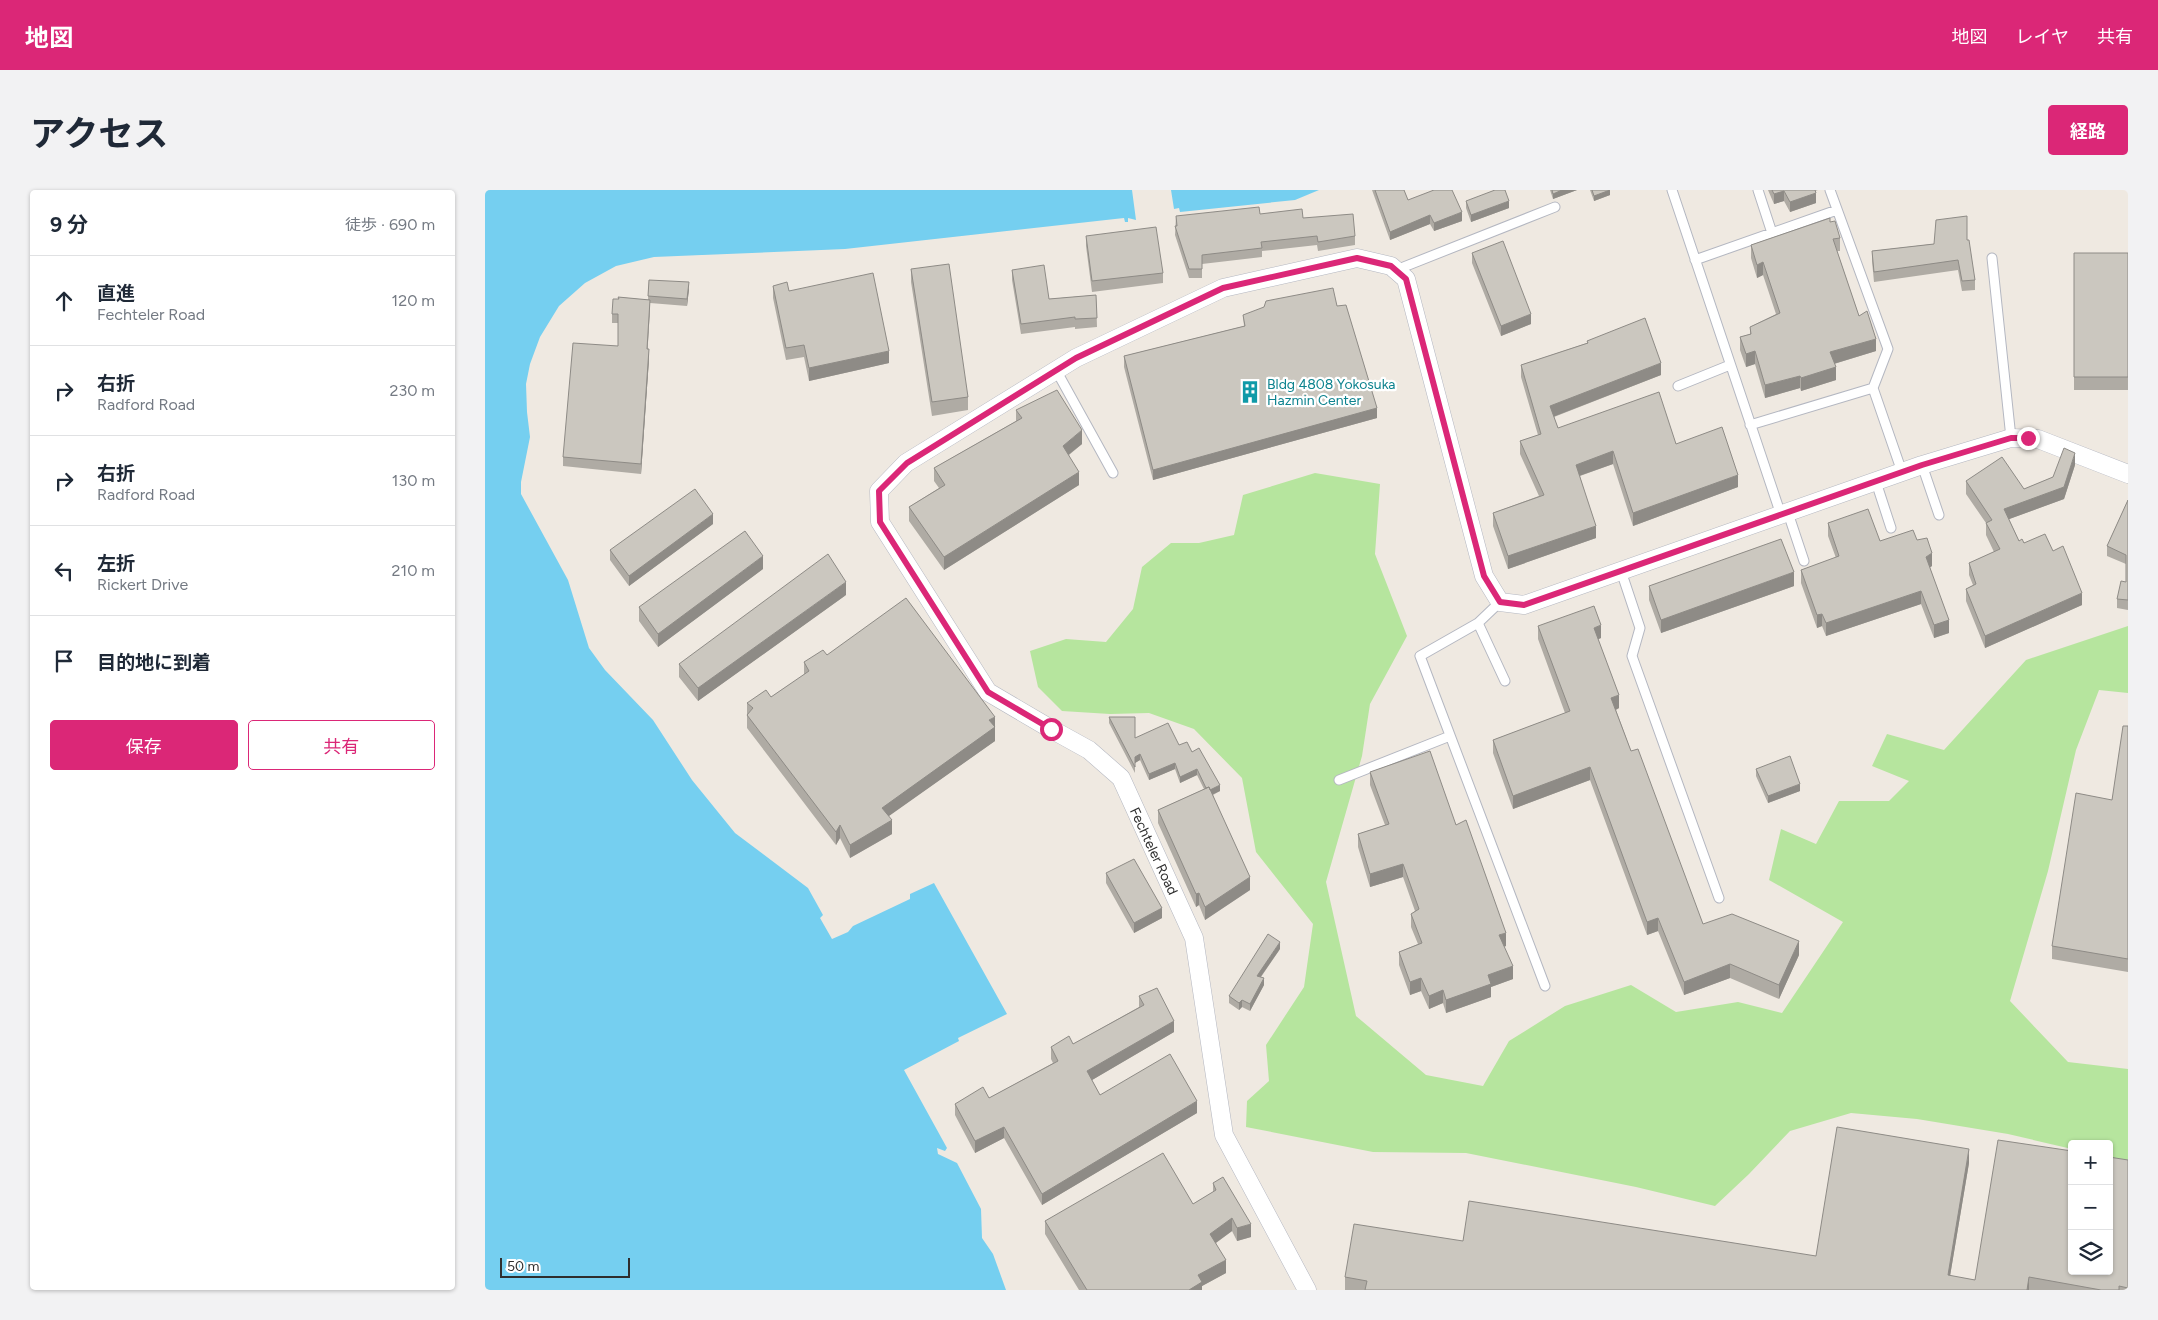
<!DOCTYPE html>
<html lang="ja">
<meta charset="utf-8">
<style>
:root{--surface:#fff;--page:#f2f2f3;--text:#1f2937;--muted:#747a83;--line:#e0e1e3;--accent:#db2777}
body{margin:0;font-family:Figtree,"Noto Sans JP",sans-serif;background:var(--page);color:var(--text)}
.controls{position:absolute;right:15px;bottom:15px;display:grid;overflow:hidden;border-radius:5px;box-shadow:0 1px 4px #0004}
.controls button{width:45px;height:45px;display:grid;place-items:center;padding:0;border:0;border-bottom:1px solid var(--line);background:var(--surface);color:var(--text);font:25px sans-serif}
.scale{position:absolute;left:15px;bottom:12px;width:130px;box-sizing:border-box;padding-left:5px;border:2px solid #2e2e2e;border-top:0;font-size:14px;line-height:18px;white-space:nowrap;color:#2e2e2e;-webkit-text-stroke:4px #fff;paint-order:stroke}
.stop{position:absolute;width:15px;height:15px;margin:-11px;border:4px solid #db2777;border-radius:50%;background:#fff}
.stop.end{background:#db2777;border-color:#fff;box-shadow:0 1px 5px #0008}
.list{margin:0;padding:0;list-style:none}
h2{display:flex;justify-content:space-between;align-items:center;height:65px;margin:0;padding:0 20px;font-size:21px}
h2 small{font-size:16px;font-weight:400;color:var(--muted)}
.list li{display:grid;grid-template-columns:32px 1fr auto;gap:15px;align-items:center;box-sizing:border-box;height:90px;padding:0 20px;border-top:1px solid var(--line)}
.list b{display:block;font-size:19px;white-space:nowrap}
.list p{margin:0;font-size:16px;white-space:nowrap;color:var(--muted)}
.list em{font-size:16px;font-style:normal;color:var(--muted)}
.actions{display:flex;gap:10px;padding:15px 20px}
.actions a{flex:1;padding:11px 0;border:1px solid var(--accent);border-radius:5px;text-align:center;font-size:18px;color:var(--accent)}
.actions .main{background:var(--accent);color:#fff}
.icon{flex:none;width:28px;height:28px;fill:none;stroke:currentColor;stroke-width:2;stroke-linecap:round;stroke-linejoin:round}
.map{position:relative;flex:none;width:1643px;height:1100px;overflow:hidden;border-radius:5px}
header{display:flex;align-items:center;gap:30px;box-sizing:border-box;height:70px;padding:0 25px;background:var(--accent);color:#fff}
header strong{font-size:24px}
nav{display:flex;gap:28px;margin-inline-start:auto;font-size:18px}
.intro{display:flex;align-items:center;justify-content:space-between;box-sizing:border-box;height:120px;padding:0 30px}
h1{margin:0;font-size:35px}
.button{padding:12px 22px;border-radius:5px;background:var(--accent);color:#fff;font-size:18px;font-weight:700}
main{display:flex;gap:30px;padding:0 30px}
aside{flex:1;background:var(--surface);border-radius:5px;box-shadow:0 1px 4px #0004}
.map>svg:first-child{display:block}
.green{fill:#b6e59e}
.water{fill:#75cff0}
.lines{fill:none;stroke-linecap:round;stroke-linejoin:round}
.lane-casing{stroke:#b4b7c1;stroke-width:11}
.street-casing{stroke:#b4b7c1;stroke-width:19}
.lane{stroke:#fff;stroke-width:9}
.street{stroke:#fff;stroke-width:18}
.wall{fill:#afaba4}
.shaded-wall{fill:#8e8b86}
.building{fill:#cbc7bf;stroke:#8e8b86}
.route{stroke:#db2777;stroke-width:6}
.labels{text-anchor:middle;stroke-width:4.5;stroke-linejoin:round;paint-order:stroke}
.culture-label{font-size:14px;fill:#0d838f;stroke:#fff;text-anchor:start}
.street-label{font-size:14px;fill:#2e2e2e;stroke:#fff}
</style>
<header>
<strong>地図</strong>
<nav><a>地図</a><a>レイヤ</a><a>共有</a></nav>
</header>
<div class="intro"><h1>アクセス</h1><a class="button">経路</a></div>
<main>
<aside>
<h2>9 分<small>徒歩 · 690 m</small></h2>
<ul class="list">
<li><svg class="icon" aria-label="ahead" viewBox="0 0 24 24"><path d="M12 20V5M6 11l6-6 6 6"/></svg><div><b>直進</b><p>Fechteler Road</p></div><em>120 m</em></li>
<li><svg class="icon" aria-label="right" viewBox="0 0 24 24"><path d="M7 20v-9h11M14 6l5 5-5 5"/></svg><div><b>右折</b><p>Radford Road</p></div><em>230 m</em></li>
<li><svg class="icon" aria-label="right" viewBox="0 0 24 24"><path d="M7 20v-9h11M14 6l5 5-5 5"/></svg><div><b>右折</b><p>Radford Road</p></div><em>130 m</em></li>
<li><svg class="icon" aria-label="left" viewBox="0 0 24 24"><path d="M17 20v-9H6M10 6l-5 5 5 5"/></svg><div><b>左折</b><p>Rickert Drive</p></div><em>210 m</em></li>
<li><svg class="icon" aria-label="arrive" viewBox="0 0 24 24"><path d="M6 21V4h12l-3 4 3 4H6"/></svg><div><b>目的地に到着</b></div></li>
</ul>
<div class="actions"><a class="main">保存</a><a>共有</a></div>
</aside>
<div class="map">
<svg width="1643" height="1100" viewBox="0 0 1643 1100">
<rect width="100%" height="100%" fill="#efe9e1"/>
<path class="green" d="M830,283L895,294L890,364L922,446L885,514L877,566L841,692L871,826L941,885L998,896L1024,851L1080,816L1146,795L1191,822L1253,812L1297,823L1358,732L1284,690L1296,639L1331,654L1354,611H1404L1424,591L1387,576L1402,544L1459,560L1541,470L1643,436V503L1614,500L1591,560L1563,681L1525,811L1583,872L1643,879V972L1624,968V954H1587V959L1523,944L1432,929L1366,923L1305,941L1264,984L1230,1016L1151,997L981,963L888,962L761,937L762,911L784,891L781,855L819,797L828,734L771,662L757,588L709,539L664,523L625,524L577,521L553,497L545,461L581,449L621,452L648,419L657,377L686,353H714L749,345L758,305Z"/>
<path class="water" d="M0,0H647L651,30L643,28V32H640L639,28L360,59L169,67L131,76L100,93L74,116L55,147L45,174L41,194L42,222L45,247L36,292V304L83,390L104,458L120,480L168,530L207,590L250,643L323,698L338,725L335,728L347,749L363,742L368,736L425,709V704L449,693L522,824L473,848L474,851L419,880L462,958L460,961L452,958L453,964L472,973L496,1019L497,1048L508,1064L521,1100H0Z
M686,0H834L810,10L695,22L694,18L689,19Z"/>
<g class="lines">
<defs>
<path id="lane" d="M1187,0L1296,325
M1273,0L1287,43
M1345,0L1403,159L1388,198L1417,282
M1507,68L1526,248
M1210,70L1352,20
M911,80L1070,17
M571,180L628,283
M1193,196L1245,175
M1265,235L1388,198
M1437,275L1454,325
M1391,292L1406,338
M1303,323L1319,371
M1136,381L1155,438L1147,466L1234,708
M1015,412L993,433L935,466L1060,796
M993,433L1020,491
M854,590L965,546"/>
<path id="street" d="M822,1100L739,945L709,748L636,588L604,560L566,539L503,502L395,332L394,301L421,273L591,168L738,98L872,68L906,76L921,89L999,386L1015,412L1039,415L1437,275L1526,248L1553,249L1643,284"/>
</defs>
<use href="#lane" class="lane-casing"/>
<use href="#street" class="street-casing"/>
<use href="#lane" class="lane"/>
<use href="#street" class="street"/>
</g>
<path class="wall" d="M887,0H919L923,10L977,31L949,41L945,34L905,50Z
M1065,0H1092L1068,9Z
M1105,0H1125V5L1109,11Z
M1283,0H1333L1330,1L1331,13L1305,22L1299,11L1289,14Z
M981,11L1024,18L986,32L981,18Z
M775,24L818,28L870,46V55L833,61L832,55L777,61V67L717,74V88H704L690,45L691,26Z
M1345,32L1355,48V61H1352L1374,126L1391,161L1349,174L1351,190L1316,201L1315,198L1280,208L1270,174L1261,177L1255,160V147L1265,144V137L1291,124L1278,85L1272,88L1266,68V55Z
M601,46L678,83V93L607,102L601,56Z
M1482,50L1490,90V100L1477,101L1473,80L1389,92L1387,71V61Z
M987,63L1046,134L1016,146L987,73Z
M1589,63H1643V200H1589Z
M426,79L483,207V220L447,226L426,92Z
M527,80L564,109L611,105L612,137L590,139V137L536,144L527,90Z
M164,90L204,99L202,116L165,113L162,159L164,169L156,284L78,276V267L133,156V133H127V124L133,109V107L163,110Z
M288,96L304,101L404,173L324,191L319,167L301,170L288,108Z
M852,116L892,228L668,290L639,177V166L759,136L758,125Z
M1102,151L1176,185L1069,227L1073,238L1191,254L1253,297L1148,336L1128,274L1095,286L1111,348L1023,379L1008,336V323L1054,306L1035,264V251L1053,245L1036,187V175L1102,153Z
M531,220L597,254L584,265L594,295L459,380L424,331V317L454,298L449,291V278L531,231Z
M1590,275L1579,309L1524,329L1534,351L1568,361L1597,415L1500,458L1481,411V399L1488,395L1484,385V373L1509,362L1501,345V333L1481,304V291L1539,299L1568,287Z
M1643,310V420L1632,418V409L1641,392V374L1622,366V356Z
M1343,333L1395,351L1432,350L1447,376L1445,377L1464,443L1449,448L1436,414L1341,446L1337,436L1332,438L1316,393V380L1351,368L1343,346Z
M228,334L144,396L125,370V360Z
M278,379L173,457L154,431V417Z
M1164,396H1309L1176,443L1164,410Z
M361,405L213,511L194,487V474Z
M1053,436L1116,448L1113,449L1134,518L1131,520L1146,561L1218,734L1314,765L1294,809L1245,788L1199,805L1173,741L1162,745L1105,590L1028,619L1008,563V550L1080,523L1053,449Z
M342,465L510,551L403,626L407,644L365,668L355,648L351,655L262,538V513L286,507L319,485V472Z
M624,527L650,548L694,555L707,562L735,601L728,605L765,700L720,730L714,715L711,717L673,633V620L719,599L712,585L695,593L690,579L664,590L655,570L650,573V583L624,533Z
M1643,536V782L1567,769V756L1627,610Z
M1271,579L1315,601L1283,613L1271,586Z
M885,582L971,635L1021,756L1019,757L1028,789L1006,797V807L961,823L958,813L944,819L936,801L925,805L914,775V762L933,754L926,737V724L930,721L918,687L885,697L873,657V644L900,635L885,595Z
M621,683L677,728L649,743L621,693Z
M795,759L776,787L779,795L765,821L757,817L754,820L744,813V806Z
M654,806L689,842L607,890L615,905L712,923L557,1015L519,948L490,963L470,925V914L504,908L568,873L566,869V857L588,854L654,817Z
M1643,970V1100H860V1087L978,1051L1331,1066L1484,973L1465,1086L1490,1090Z
M728,993L766,1047L752,1051L747,1041L731,1053L741,1083L717,1096V1100H594L560,1044V1031L708,1014L728,1002Z"/>
<path class="shaded-wall" d="M1077,0H1092L1068,9V4Z
M1125,0V5L1109,11V6Z
M1299,1V11L1289,14V4Z
M1331,3V13L1305,22V12Z
M1024,11V18L986,32V25Z
M977,22V31L949,41V33Z
M945,25V34L905,50V42Z
M1278,72V85L1272,88V75Z
M204,92V99L202,116V109Z
M165,110V119L162,169V159Z
M1046,124V134L1016,146V136Z
M1391,149V161L1345,175V162Z
M164,159V169L156,284V274Z
M404,161V173L324,191V178Z
M1270,161V174L1261,177V164Z
M1176,173V185L1065,228V216Z
M1351,177V190L1316,201V188Z
M1315,186V198L1280,208V195Z
M892,218V228L668,290V280Z
M597,240V254L578,269V256Z
M1128,261V274L1091,287V275Z
M1590,263V275L1579,309L1519,331V319L1579,297Z
M594,282V295L459,380V367Z
M1253,285V297L1148,336V323Z
M228,324V334L144,396V386Z
M1111,336V348L1023,379V366Z
M1447,363V376L1441,380V367Z
M278,366V379L173,457V444Z
M1309,382V396L1176,443V430Z
M361,392V405L213,511V498Z
M1436,401V414L1341,446V433Z
M1597,403V415L1500,458V446Z
M1337,424V436L1332,438V425Z
M1464,430V443L1449,448V435Z
M1116,435V448L1109,451V438Z
M1134,505V518L1126,522V508Z
M510,527V551L397,631V618L504,530Z
M655,564V570L650,573V567Z
M690,573V579L664,590V584Z
M1105,577V590L1028,619V606Z
M712,579V585L695,593V587Z
M1315,594V601L1283,613V606Z
M735,595V601L722,607V601Z
M407,630V644L365,668V655Z
M355,635V648L351,655V642Z
M918,674V687L885,697V684Z
M765,687V700L720,730V717Z
M714,703V715L711,717V704Z
M677,718V728L649,743V733Z
M1173,728V741L1162,745V732Z
M1021,743V756L1014,758V745Z
M1314,751V765L1294,809V795Z
M795,752V759L772,792V786Z
M1245,774V788L1199,805V792Z
M1028,776V789L1006,797V807L961,823V810L1003,785Z
M779,788V795L765,821V814Z
M936,788V801L925,805V792Z
M958,800V813L944,819V806Z
M757,810V817L754,820V813Z
M689,831V842L602,893V881Z
M712,911V923L557,1015V1004Z
M519,937V948L490,963V951Z
M1484,959V973L1463,1098V1085Z
M747,1028V1041L725,1057V1044Z
M766,1034V1047L752,1051V1038Z
M741,1070V1083L717,1096V1100H704L713,1085Z
M1544,1087V1100H1542Z"/>
<path class="building" d="M890,0H919L923,10L949,0H967L977,22L949,33L945,25L905,42Z
M1010,0H1020L1024,11L986,25L981,11Z
M1067,0H1077L1068,4Z
M1107,0H1125L1109,6Z
M1287,0H1330L1331,3L1305,12L1299,1L1289,4Z
M774,17L775,24L817,19L818,28L868,24L870,46L833,52L832,46L776,52L777,58L717,65V79H704L690,36H692L691,26Z
M1482,26V50H1484L1490,90L1477,91L1473,70L1389,82L1387,61L1449,54L1451,30Z
M1345,28V32L1350,31L1355,48L1348,49L1374,126L1382,121L1391,149L1345,162L1351,177L1316,188L1315,186L1280,195L1270,161L1261,164L1255,147L1266,144L1265,137L1295,123L1278,72L1272,75L1266,55Z
M671,37L678,83L607,91L601,46Z
M1018,51L1046,124L1016,136L987,63Z
M1589,63H1643V187H1589Z
M464,74L483,207L447,212L426,79Z
M559,75L564,109L611,105L612,128L590,129V127L536,134L527,80Z
M388,83L404,161L324,178L319,155L301,158L288,96L302,92L304,101Z
M164,90L204,92L202,109L163,106Z
M848,98L852,116L861,115L892,218L668,280L639,166L760,136L758,125L779,117L781,111Z
M133,107L165,110L162,159H164L156,274L78,267L88,153L133,156V124H127L128,109H134Z
M1160,128L1176,173L1065,216L1073,238L1174,202L1191,254L1237,237L1253,285L1148,323L1128,261L1091,275L1111,336L1023,366L1008,323L1059,305L1035,251L1056,244L1036,175L1103,153L1102,151Z
M572,200L597,240L578,256L594,282L459,367L424,317L460,295L449,278L537,228L531,220Z
M1579,258L1590,263L1579,297L1519,319L1534,351L1537,349L1539,353L1560,344L1568,361L1578,356L1597,403L1500,446L1481,399L1491,394L1484,373L1515,359L1501,333L1507,330L1481,291L1517,267L1539,299L1568,287Z
M210,299L228,324L144,386L125,360Z
M1643,310V410L1632,409L1636,391L1641,392V365L1622,356Z
M1383,319L1395,351L1428,340L1432,350L1442,348L1447,363L1441,367L1464,430L1449,435L1436,401L1341,433L1337,424L1332,425L1316,380L1354,366L1343,333Z
M260,341L278,366L173,444L154,417Z
M1296,349L1309,382L1176,430L1164,396Z
M343,364L361,392L213,498L194,474Z
M421,408L510,527L504,530L510,537L397,618L407,630L365,655L355,635L351,642L262,525L268,518L262,513L281,500L286,507L324,481L319,472L338,460L342,465Z
M1109,416L1116,435L1109,438L1134,505L1126,508L1146,561L1153,559L1218,734L1247,724L1314,751L1294,795L1245,774L1199,792L1173,728L1162,732L1105,577L1028,606L1008,550L1085,521L1053,436Z
M624,527H650V548L683,533L694,555L702,552L707,562L714,558L735,595L725,600L724,597L721,598L712,579L695,587L690,573L664,584L655,564L650,567V577Z
M1638,536H1643V769L1567,756L1591,603L1627,610Z
M945,561L971,635L981,630L1021,743L1014,745L1028,776L1003,785L1006,794L961,810L958,800L944,806L936,788L925,792L914,762L937,753L926,724L934,719L918,674L885,684L873,644L904,634L885,582Z
M1305,566L1315,594L1283,606L1271,579Z
M724,597L765,687L720,717L714,703L711,704L673,620Z
M649,669L677,718L649,733L621,683Z
M783,744L795,752L772,786L779,788L765,814L757,810L754,813L744,806Z
M672,798L689,831L602,881L615,905L685,864L712,911L557,1004L519,937L490,951L470,914L498,897L504,908L573,871L566,857L584,846L588,854L659,815L654,806Z
M1352,937L1484,959L1463,1085L1490,1090L1513,950L1587,961V1081H1624V967L1643,970V1098L1634,1096V1100H1616L1544,1087L1542,1100H880L882,1091L860,1087L869,1034L978,1051L984,1011L1331,1066Z
M678,963L708,1014L731,1000L728,993L738,987L766,1034L752,1038L747,1028L725,1044L741,1070L713,1085L717,1092L704,1100H602L560,1031Z"/>
<g class="lines">
<path class="route" d="M566,539L503,502L395,332L394,301L422,273L591,168L738,98L872,68L906,76L921,89L999,386L1015,412L1039,415L1437,275L1526,248H1543"/>
</g>
<defs>
<symbol id="building-bare" viewBox="-9 -9 18 18"><path d="M-4-6H4V6H1V3H-1V6H-4ZM-2.5-4.3h1.7v1.8h-1.7ZM.8-4.3h1.7v1.8H.8ZM-2.5-1h1.7V.8h-1.7ZM.8-1h1.7V.8H.8Z" fill="#0f9aa8" stroke="#fff" stroke-width="2.5" paint-order="stroke"/></symbol>
</defs>
<g fill-rule="evenodd">
<use href="#building-bare" x="749" y="186" width="32" height="32"/>
</g>
<g class="labels">
<g class="culture-label">
<text x="782" y="199">Bldg 4808 Yokosuka<tspan x="782" dy="16">Hazmin Center</tspan></text>
</g>
<g class="street-label">
<text transform="translate(669 661) rotate(65)" y="5">Fechteler Road</text>
</g>
</g>
</svg>
<div class="controls">
<button>+</button>
<button>−</button>
<button><svg class="icon" aria-label="layers" viewBox="0 0 24 24"><path d="M12 4l9 5-9 5-9-5zM3 14l9 5 9-5"/></svg></button>
</div>
<div class="scale">50 m</div>
<div class="stop" style="left:566px;top:539px"></div>
<div class="stop end" style="left:1543px;top:248px"></div>
</div>
</main>
